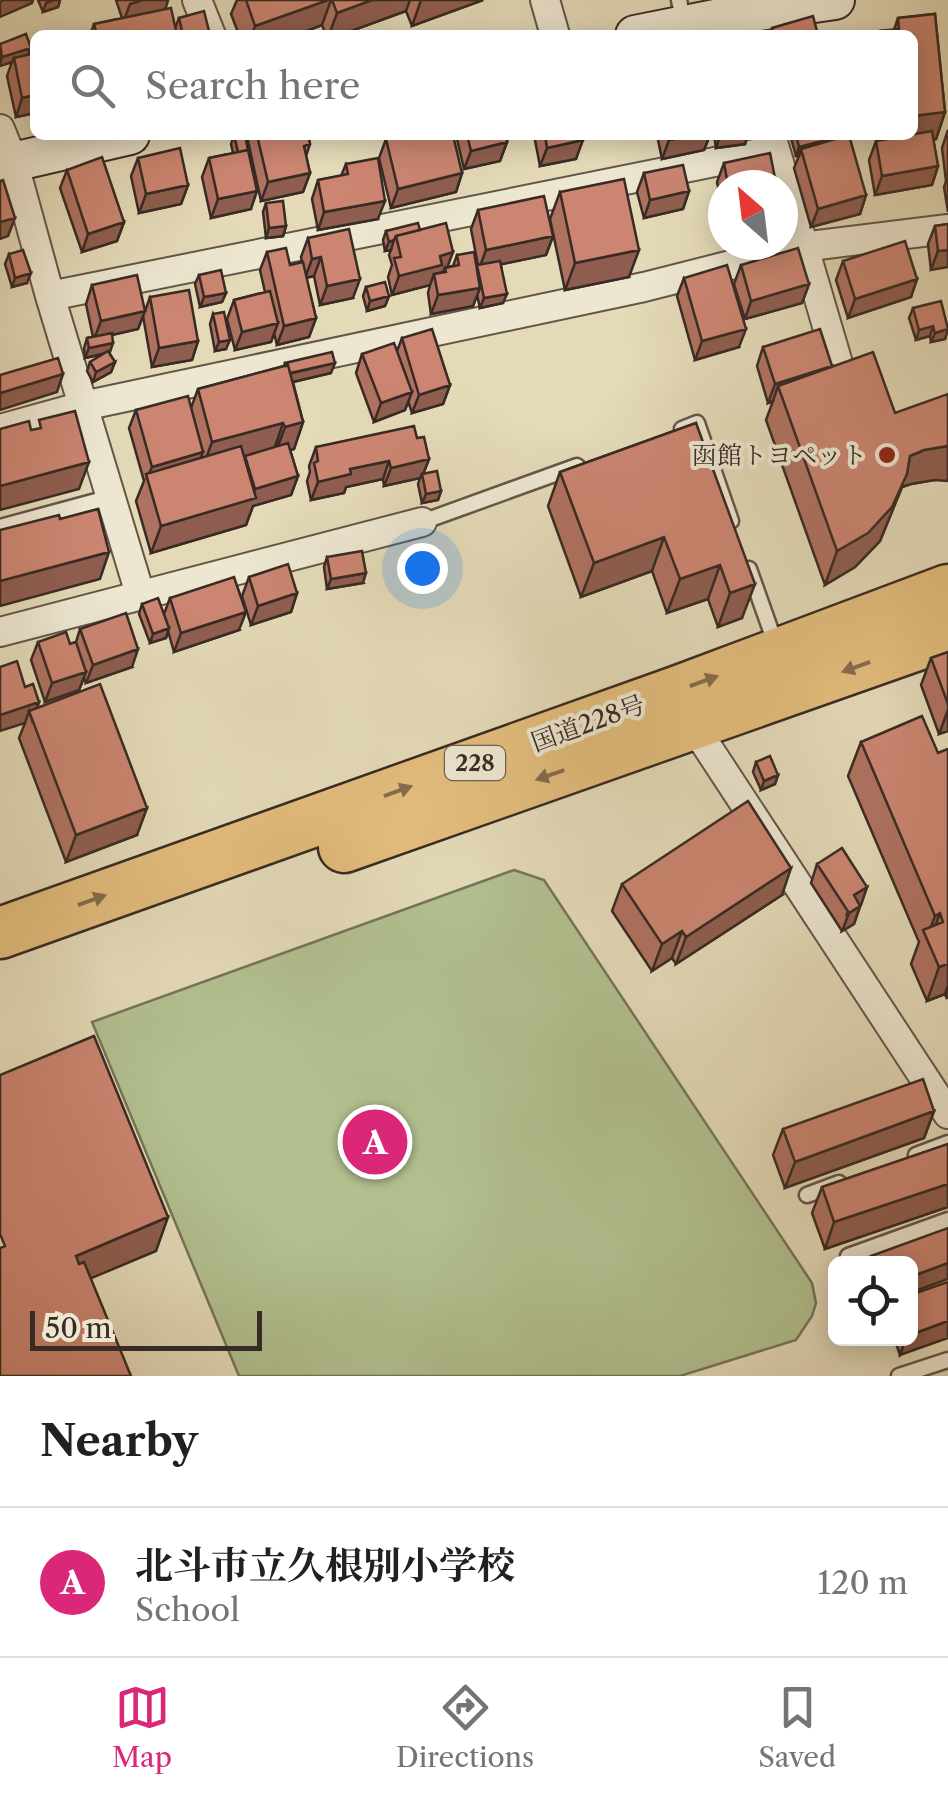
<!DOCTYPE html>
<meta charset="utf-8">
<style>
:root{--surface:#fff;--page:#f2f2f2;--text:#202124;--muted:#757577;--line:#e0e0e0;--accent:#db2777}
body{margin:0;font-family:"Libre Caslon Text","Noto Serif JP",serif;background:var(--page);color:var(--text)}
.controls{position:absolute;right:30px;bottom:30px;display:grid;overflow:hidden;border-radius:15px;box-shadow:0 5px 25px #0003}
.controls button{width:90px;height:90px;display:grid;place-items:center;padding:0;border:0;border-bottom:2px solid var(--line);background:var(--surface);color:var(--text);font:50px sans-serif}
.compass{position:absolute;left:708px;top:170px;width:90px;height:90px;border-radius:50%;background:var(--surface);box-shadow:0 5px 25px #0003;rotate:332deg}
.scale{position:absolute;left:30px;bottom:25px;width:232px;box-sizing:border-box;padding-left:10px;border:5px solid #382a24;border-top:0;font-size:28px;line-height:35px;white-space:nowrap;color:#382a24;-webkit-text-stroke:8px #ede7d1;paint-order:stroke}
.you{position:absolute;left:422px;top:568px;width:35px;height:35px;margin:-25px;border:8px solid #fff;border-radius:50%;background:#1a73e8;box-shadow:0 0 0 15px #1a73e833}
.badge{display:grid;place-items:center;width:65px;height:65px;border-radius:50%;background:var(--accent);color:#fff;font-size:32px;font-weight:700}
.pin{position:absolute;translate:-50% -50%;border:5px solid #fff;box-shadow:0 2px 10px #0006}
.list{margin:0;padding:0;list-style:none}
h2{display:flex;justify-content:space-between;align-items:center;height:130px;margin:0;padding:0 40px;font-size:42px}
h2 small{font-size:32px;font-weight:400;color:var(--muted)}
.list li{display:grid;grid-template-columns:65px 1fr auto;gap:30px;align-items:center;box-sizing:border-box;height:150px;padding:0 40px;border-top:2px solid var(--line)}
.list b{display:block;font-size:38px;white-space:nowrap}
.list p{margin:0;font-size:32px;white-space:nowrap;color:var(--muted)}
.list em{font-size:32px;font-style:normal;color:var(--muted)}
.icon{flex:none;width:55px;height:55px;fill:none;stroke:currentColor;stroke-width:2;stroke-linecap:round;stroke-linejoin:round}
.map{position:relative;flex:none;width:948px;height:1376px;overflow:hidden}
.search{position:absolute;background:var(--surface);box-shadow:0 5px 25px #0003;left:30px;right:30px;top:30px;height:110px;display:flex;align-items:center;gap:25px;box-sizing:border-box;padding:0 35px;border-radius:15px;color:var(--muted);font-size:38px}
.sheet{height:280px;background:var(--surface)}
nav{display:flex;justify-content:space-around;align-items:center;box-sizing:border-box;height:140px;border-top:2px solid var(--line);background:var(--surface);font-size:28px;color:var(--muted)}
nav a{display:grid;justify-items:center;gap:5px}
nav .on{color:var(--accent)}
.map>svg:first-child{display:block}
.green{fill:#b2c090;stroke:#75755a;stroke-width:2.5}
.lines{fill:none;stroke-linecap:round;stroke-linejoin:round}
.lane-casing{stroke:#635649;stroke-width:19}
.street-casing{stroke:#635649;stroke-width:32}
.secondary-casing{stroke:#382a24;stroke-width:42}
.highway-casing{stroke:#382a24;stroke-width:55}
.lane{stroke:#ede7d1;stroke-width:14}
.street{stroke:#ede7d1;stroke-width:28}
.secondary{stroke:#ede7d1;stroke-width:38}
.highway{stroke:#e2bd7c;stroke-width:50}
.wall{fill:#af7261;stroke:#382a24;stroke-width:2.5}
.shaded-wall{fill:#8e5d4f;stroke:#382a24;stroke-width:2.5}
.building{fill:#cb8571;stroke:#382a24;stroke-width:2.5}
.oneway{fill:#846c4c}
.poi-dot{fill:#8f2418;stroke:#ede7d1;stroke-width:4}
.labels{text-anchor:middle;stroke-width:8;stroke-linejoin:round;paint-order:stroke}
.shield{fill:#ede7d1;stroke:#6e6358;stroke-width:2.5}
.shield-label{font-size:22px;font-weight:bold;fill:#382a24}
.poi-label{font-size:25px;fill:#382a24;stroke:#ede7d1;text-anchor:end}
.street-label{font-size:25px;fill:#382a24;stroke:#ede7d1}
</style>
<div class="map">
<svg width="948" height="1376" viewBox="0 0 948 1376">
<rect width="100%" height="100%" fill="#e4dab8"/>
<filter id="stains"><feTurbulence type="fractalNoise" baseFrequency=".002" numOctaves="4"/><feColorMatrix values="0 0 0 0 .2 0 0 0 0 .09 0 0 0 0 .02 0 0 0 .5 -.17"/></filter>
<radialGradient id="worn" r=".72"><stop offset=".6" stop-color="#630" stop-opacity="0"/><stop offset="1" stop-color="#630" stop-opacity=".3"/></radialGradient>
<path class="green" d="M514,870L544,880L812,1283L816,1303L812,1316L796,1340L680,1376H239L92,1022Z"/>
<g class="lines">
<defs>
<path id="lane" d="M679,0L684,24
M682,429L697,423L731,521
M422,522L577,466
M0,527L111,497
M749,569L777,648
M916,1155L948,1143
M807,1195L839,1183
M848,1256L948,1220
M899,1376L948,1360"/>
<path id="street" d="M197,0L211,35
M545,0L555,35
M0,129L13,161L50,296L140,594
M771,135L842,377
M50,296L774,150
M0,429L83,406L644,287L802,247L948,229
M0,632L422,522
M693,725L948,1114"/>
<path id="secondary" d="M635,35L745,13L835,0
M0,165L130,135"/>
<path id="highway" d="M344,847L948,634
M0,933L676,692L948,590"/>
</defs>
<use href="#lane" class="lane-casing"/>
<use href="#street" class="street-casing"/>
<use href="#secondary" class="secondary-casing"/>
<use href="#highway" class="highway-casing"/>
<use href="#lane" class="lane"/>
<use href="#street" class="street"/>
<use href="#secondary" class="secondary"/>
<use href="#highway" class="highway"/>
</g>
<path class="wall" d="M38,0H60L58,7L43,12Z
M116,0H168L165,9L175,28L179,18L210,35H90L94,24L122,18Z
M237,0H483L412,26L406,11L340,35H326L322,25L296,35H239L231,14Z
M935,14L945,112L936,139L933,140L938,166L932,185L875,195L869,160L876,141H879L878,135H913V35H878L880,31L894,30L898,18Z
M0,44L28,55L35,53V113L16,117L7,76L12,62L0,66Z
M948,130V212L944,187L946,181L942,148Z
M234,135L251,209L211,218L202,177L209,158L233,153L231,144Z
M250,135H308L310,144L306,156L310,173L303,192L261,201L248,141Z
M456,135H505L507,142L500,161L464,169Z
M534,135H582L576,159L540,166Z
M657,135H710L704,150L662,159Z
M714,135H748L745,144L716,148Z
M792,135H824L825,142L866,195L860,214L811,227L794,168L799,156H796L791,138Z
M386,139L462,173L456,192L391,208L379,158Z
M138,158L188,185L181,204L139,213L131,176Z
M724,163L775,178L773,185H723L722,207L717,182Z
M346,164L378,219L318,230L312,199L318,180L341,176Z
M67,170L124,222L117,241L82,252L60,188Z
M644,173L689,191L683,209L644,218L637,192Z
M560,192L629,277L565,290L550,219Z
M266,203L286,226L283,236L266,238L263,212Z
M478,210L553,236L546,255L501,264L503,303L480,308L477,295L473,306L431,314L428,293L430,285L392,295L388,277L392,265L389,255L391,250L385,251L383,240L386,231L420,230L448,267L453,266L457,255L476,267L478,265L471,229Z
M948,224L931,270L928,244L935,226Z
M308,238L353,298L320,305L314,276L306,278L316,318L309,337L277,345L274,333L271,342L235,350L227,319L234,300L265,292L260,270L267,252L290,265L302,262L301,257Z
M9,254L27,283L12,287L5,264Z
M843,261L917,279L911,297L848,318L836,280Z
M741,265L809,284L802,303L745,319L734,284Z
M199,275L226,293L222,302L200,307L195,284Z
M684,278L739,347L695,360L677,296Z
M92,285L145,311L150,297L198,341L192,360L152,367L143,316L138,329L112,335L109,353L115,362L111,372L93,382L87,371L90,362L105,354L85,358L84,348L87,338L93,337L86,304Z
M366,287L389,296L385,306L367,311L363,296Z
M913,308L948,327L945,339L931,342L930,336L916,340L909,318Z
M213,314L226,349L215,351L210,324Z
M402,338L450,385L443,404L412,413L408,401L405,410L374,422L356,373L362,354L397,351Z
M763,347L832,366L895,413L934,480L911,484L902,487L880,541L855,567L825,585L766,420L773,401L768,403L757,366Z
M285,363L331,373L293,382L303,422L294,449L290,450L298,476L291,495L253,506L246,525L151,553L136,501L144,481L129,428L136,410L191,408L198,389L284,366Z
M696,423L742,618L718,627L708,599L667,613L652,571L581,597L548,506L560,472Z
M417,438L429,459L423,474L441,491L438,500L422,503L418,484L420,478L384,486L383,479L346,487L344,493L311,500L307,481L310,472L309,466L316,447Z
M327,557L363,583L327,589L324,567Z
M249,577L297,593L291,612L251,625L242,596Z
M170,598L239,630L174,652L168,631L166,638L150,643L139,614L142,604L164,614Z
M80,629L132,667L86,683L84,678L79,690L45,702L31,660L38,642L70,644L76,642Z
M948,652V731L939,734L921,685L931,658Z
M25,687L39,702L37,708L137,835L66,862L19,738L25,723Z
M861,742L938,753L948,749L947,999L945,994L927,1001L911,964L919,942L848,776Z
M756,762L778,775L775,784L761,790L753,772Z
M817,864L867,887L854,924L842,931L811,883Z
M622,884L782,895L676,964L672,958L652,971L612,911Z
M934,1111L924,1138L785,1188L773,1155L783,1129Z
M948,1144V1207L825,1249L812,1213L822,1187Z
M894,1338H910L900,1355Z"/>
<path class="shaded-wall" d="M4,0H33L32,3L0,17V2Z
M54,0H60L58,7L43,12L46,3Z
M143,0H168L165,10L123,23L130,4Z
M328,0H331L322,25L296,35H252L255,26Z
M372,0H410L406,11L340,35H329L337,13Z
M421,0H483L412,26Z
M31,48L27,57L14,58L12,62L0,66L2,57Z
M35,95V113L16,117L22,98Z
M945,112L936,139L879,146L883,135H913V116Z
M695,135H710L704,150L662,159L669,140Z
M748,135L745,144L716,148L719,139Z
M583,140L576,159L540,166L547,148Z
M826,140L822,149H801L799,156H796L799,147Z
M507,142L500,161L464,169L471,151Z
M938,166L932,185L875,195L882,176Z
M310,173L303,192L261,201L268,182Z
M462,173L456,192L391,208L398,189Z
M775,178L773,185H743Z
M188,185L181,204L139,213L146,194Z
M257,191L251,209L211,218L218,199Z
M689,191L683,209L644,218L650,200Z
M866,195L860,214L811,227L818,209Z
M385,201L378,219L318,230L324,212Z
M15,218L8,236L0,239V222Z
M124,222L117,241L82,252L88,234Z
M286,226L283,236L266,238L269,228Z
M553,236L546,255L479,269L486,250Z
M394,240L391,250L385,251L389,242Z
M639,250L629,277L565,290L575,263Z
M948,250V267L931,270L938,251Z
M453,252L446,271L445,268L443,272L434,274L430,285L392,295L399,276L440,256Z
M321,257L314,276L305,278L312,259Z
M31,273L27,283L12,287L15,278Z
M360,279L353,298L320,305L327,286Z
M917,279L911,297L848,318L855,299Z
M809,284L802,303L745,319L751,301Z
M480,288L473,306L431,314L438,295Z
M226,293L222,302L200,307L204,297Z
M507,294L503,303L480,308L484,298Z
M389,296L385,306L367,311L370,301Z
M145,311L138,329L94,339L101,321Z
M316,318L309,337L277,345L284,326Z
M278,323L271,342L235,350L242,332Z
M933,326L930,336L916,340L919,330Z
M746,329L739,347L695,360L702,341Z
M948,329L945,339L931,342L935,333Z
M230,340L226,349L215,351L219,342Z
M198,341L192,360L152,367L159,348Z
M113,343L110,352L85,358L89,348Z
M115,362L111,372L93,382L96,372Z
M335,363L331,373L284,384L288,374Z
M832,366L825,384L778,386L773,401L768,403L775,384Z
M63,374L57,392L0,410V393Z
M450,385L443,404L412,413L419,395Z
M412,392L405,410L374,422L381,403Z
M303,422L294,449L275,454L285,427Z
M283,423L274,450L202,469L212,442Z
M948,446V481L934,480L911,484L902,487L880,541L855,567L825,585L837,551L910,456L924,450Z
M203,452L196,471L147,478L152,467Z
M429,459L422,477V474L420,478L384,486L391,468Z
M389,461L383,479L346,487L344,493L311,500L318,482L350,469Z
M89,462L79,489L0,510V486Z
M298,476L291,495L253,506L246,525L151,553L161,526L251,499L255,489Z
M441,491L438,500L422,503L426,494Z
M664,537L652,571L581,597L594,563Z
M109,552L100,579L0,606V581Z
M720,565L708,599L667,613L680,579Z
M366,573L363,583L327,589L331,579Z
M755,584L742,618L718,627L730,593Z
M297,593L291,612L251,625L258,606Z
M246,612L239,630L174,652L181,633Z
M169,628L166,638L150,643L153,634Z
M138,649L132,667L86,683L93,665Z
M86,672L79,690L45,702L52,683Z
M39,702L32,720L29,711L25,723L0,731V715Z
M948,710V731L939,734Z
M778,775L775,784L761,790L764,781Z
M147,808L137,835L66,862L76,835Z
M791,868L782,895L676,964L686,937Z
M867,887L861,905L847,914L854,895Z
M860,906L854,924L842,931L849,913Z
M940,913L929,943L927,937L935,916Z
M682,931L672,958L652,971L662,944Z
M948,964V985L945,994L927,1001L939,967Z
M934,1111L924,1138L785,1188L795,1162Z
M948,1184V1207L825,1249L834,1222Z
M168,1217L156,1251L63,1290L76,1256Z
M948,1263V1279L910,1293V1277Z
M948,1321V1338L900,1355L906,1338H910V1335Z"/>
<path class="building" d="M246,0H328L255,26Z
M332,0H372L337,13Z
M171,8L177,35H97L94,24Z
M204,11L210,35H183L179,18Z
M935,14L945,112L913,116V35H880V31L899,29L898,18Z
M813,16L818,35H773L772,28Z
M26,34L31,48L2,57L0,44Z
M35,53V95L22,98L14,58Z
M932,131L938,166L882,176L876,141Z
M234,135H245L248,150L238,152Z
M257,135H308L310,144L304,146L310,173L268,182Z
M402,135H453L462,173L398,189L386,139Z
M467,135H505L507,142L471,151Z
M545,135H582L583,140L547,148Z
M668,135H695L669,140Z
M719,135H744L719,139Z
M796,135H824L826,140L799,147Z
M849,135L866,195L818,209L801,149Z
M180,148L188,185L146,194L138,158Z
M248,150L257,191L218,199L209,158Z
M770,153L775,178L743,185H728L724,163Z
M102,157L124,222L88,234L67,170Z
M378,158L385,201L324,212L318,180L348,174L346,164Z
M683,165L689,191L650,200L644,173Z
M624,179L639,250L575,263L560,192Z
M3,180L15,218L0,222V181Z
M544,196L553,236L486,250L478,210Z
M283,201L286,226L269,228L266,203Z
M418,223L420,230L396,236L394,240L389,242L386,231Z
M446,223L453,252L440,256L442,265L399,276L394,258L401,257L396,236Z
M948,224V250L938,251L935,226Z
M349,229L360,279L327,286L321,257L312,259L308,238Z
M905,241L917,279L855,299L843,261Z
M286,248L290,265L303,262L316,318L284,326L267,252Z
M798,248L809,284L751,301L741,265Z
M23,250L31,273L15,278L9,254Z
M474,252L480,288L438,295L434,274L446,272L445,268L459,265L457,255Z
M500,261L507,294L484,298L477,265Z
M727,265L746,329L702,341L684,278Z
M221,270L226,293L204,297L199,275Z
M137,275L145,311L101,321L92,285Z
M385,282L389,296L370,301L366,287Z
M189,290L198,341L159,348L150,297Z
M270,291L278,323L242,332L234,300Z
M941,301L948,329L935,333L933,326L919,330L913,308Z
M224,312L230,340L219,342L213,314Z
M432,329L450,385L419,395L402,338Z
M820,329L832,366L775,384L763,347Z
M112,333L113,343L89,348L87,338Z
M394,343L412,392L381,403L362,354Z
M108,351L115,362L96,372L90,362Z
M332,352L335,363L290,373L288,365L286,366L285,363Z
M873,352L895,413L948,394V446L924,450L910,456L907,474L892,507L868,533L837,551L778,386Z
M58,358L63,374L0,393V375Z
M288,365L303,422L285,427L283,423L212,442L198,389Z
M188,396L203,452L152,467L136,410Z
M75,411L89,462L0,486V429L29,421L31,430L41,428L39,420Z
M696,423L755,584L730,593L720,565L680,579L664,537L594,563L560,472Z
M414,426L417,438L424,437L429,459L391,468L389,461L350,469L351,474L318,482L314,463L318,461L316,447Z
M288,443L298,476L255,489L245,456Z
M241,446L256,498L161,526L146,474Z
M437,471L441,491L426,494L422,474Z
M98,509L109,552L0,581V530L59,515L60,519Z
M362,551L366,573L331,579L327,557Z
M288,564L297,593L258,606L249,577Z
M234,577L246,612L181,633L170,598Z
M158,598L169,628L153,634L142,604Z
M126,613L138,649L93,665L80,629Z
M66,632L70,644L76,642L86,672L52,683L38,642Z
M948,652V704L931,658Z
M17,661L25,687L33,684L39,702L0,715V667Z
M100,684L147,808L76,835L29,711Z
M922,716L938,753L948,749V964L939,967L923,930L943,922L940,913L935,916L861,742Z
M770,756L778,775L764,781L756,762Z
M748,801L791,868L686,937L682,931L662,944L622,884Z
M842,848L867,887L854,895L860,906L849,913L817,864Z
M94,1036L168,1217L76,1256L79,1264L84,1262L131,1376H0V1248L5,1246L0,1234V1075Z
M923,1079L934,1111L795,1162L783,1129Z
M948,1144V1184L834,1222L822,1187Z
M948,1228V1263L910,1277V1264H874L871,1256Z
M948,1282V1321L910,1335V1295Z"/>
<defs><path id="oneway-solid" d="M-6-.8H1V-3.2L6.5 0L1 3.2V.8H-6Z" transform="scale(2.5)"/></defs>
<g class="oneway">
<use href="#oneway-solid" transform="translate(856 667) rotate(160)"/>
<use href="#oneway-solid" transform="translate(704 681) rotate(-20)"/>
<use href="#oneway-solid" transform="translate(550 775) rotate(161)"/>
<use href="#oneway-solid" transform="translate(398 791) rotate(-20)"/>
<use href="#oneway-solid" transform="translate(92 900) rotate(-20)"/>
</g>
<circle class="poi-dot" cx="887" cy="455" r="10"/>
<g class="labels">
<rect class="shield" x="445" y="746" width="60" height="34" rx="8"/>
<g class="shield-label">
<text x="475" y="771">228</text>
</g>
<g class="poi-label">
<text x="867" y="464">函館トヨペット</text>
</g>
<g class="street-label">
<text transform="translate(588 723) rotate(-20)" y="9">国道228号</text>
</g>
</g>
<rect width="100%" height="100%" filter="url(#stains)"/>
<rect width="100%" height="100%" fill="url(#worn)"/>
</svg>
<div class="controls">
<button><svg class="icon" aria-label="locate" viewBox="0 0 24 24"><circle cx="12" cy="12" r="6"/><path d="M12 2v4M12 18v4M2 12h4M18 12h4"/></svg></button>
</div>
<svg class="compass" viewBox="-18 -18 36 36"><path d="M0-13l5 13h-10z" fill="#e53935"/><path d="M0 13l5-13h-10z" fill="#757577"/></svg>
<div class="scale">50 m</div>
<div class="you"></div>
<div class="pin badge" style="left:375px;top:1142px">A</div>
<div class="search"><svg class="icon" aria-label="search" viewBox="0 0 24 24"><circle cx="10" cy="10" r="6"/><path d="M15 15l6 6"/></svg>Search here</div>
</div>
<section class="sheet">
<h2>Nearby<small></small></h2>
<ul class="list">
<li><span class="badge">A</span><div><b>北斗市立久根別小学校</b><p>School</p></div><em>120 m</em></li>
</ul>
</section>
<nav>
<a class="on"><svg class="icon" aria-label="map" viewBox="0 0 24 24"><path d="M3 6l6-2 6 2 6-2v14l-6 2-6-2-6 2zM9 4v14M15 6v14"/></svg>Map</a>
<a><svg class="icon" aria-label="directions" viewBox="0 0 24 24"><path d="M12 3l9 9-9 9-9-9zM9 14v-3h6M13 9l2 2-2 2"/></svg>Directions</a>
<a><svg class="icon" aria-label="saved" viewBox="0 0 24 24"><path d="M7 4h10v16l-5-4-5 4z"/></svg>Saved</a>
</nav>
